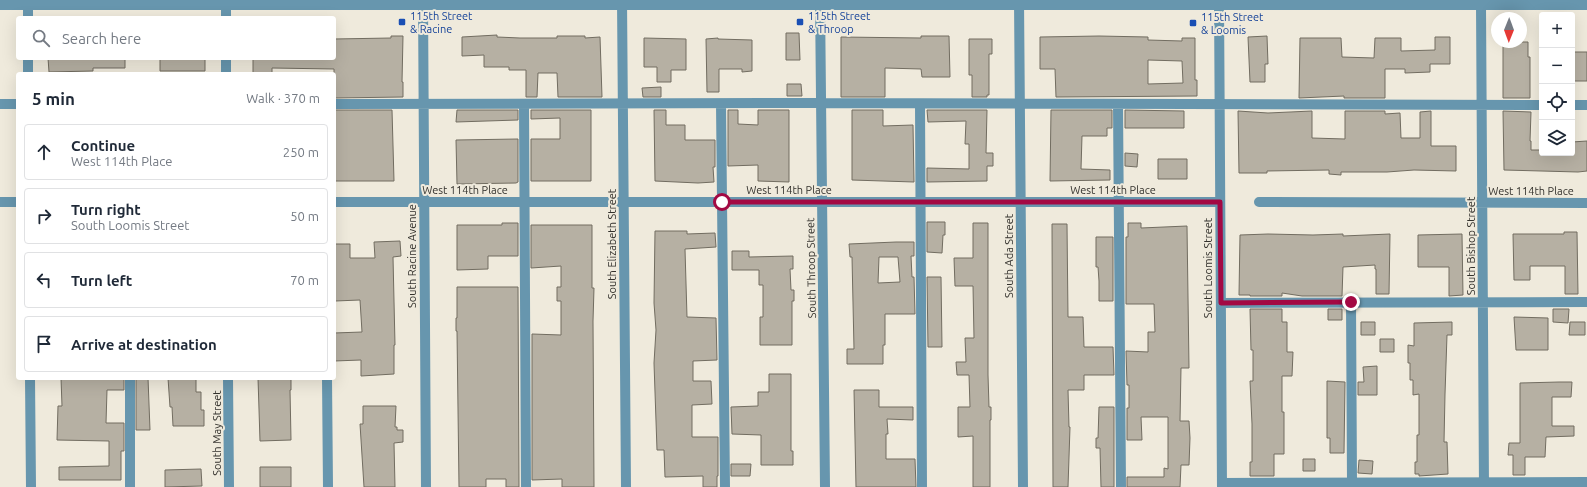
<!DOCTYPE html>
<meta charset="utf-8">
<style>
:root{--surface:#fff;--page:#f2f2f3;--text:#1f2937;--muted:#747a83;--line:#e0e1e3}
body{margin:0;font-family:Ubuntu,sans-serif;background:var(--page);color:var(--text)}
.controls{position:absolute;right:12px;top:12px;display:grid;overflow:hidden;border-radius:4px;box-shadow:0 4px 16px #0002}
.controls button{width:36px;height:36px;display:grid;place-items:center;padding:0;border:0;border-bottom:1px solid var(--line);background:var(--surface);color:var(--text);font:20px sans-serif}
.compass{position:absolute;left:1491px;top:12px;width:36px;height:36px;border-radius:50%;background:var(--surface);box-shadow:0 4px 16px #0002;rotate:181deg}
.stop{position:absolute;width:12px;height:12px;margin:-9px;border:3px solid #a30943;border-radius:50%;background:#fff}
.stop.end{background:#a30943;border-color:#fff;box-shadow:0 1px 4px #0008}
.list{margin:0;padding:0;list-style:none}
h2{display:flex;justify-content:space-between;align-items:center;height:52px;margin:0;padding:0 16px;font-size:17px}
h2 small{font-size:13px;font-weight:400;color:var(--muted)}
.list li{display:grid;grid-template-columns:26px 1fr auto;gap:12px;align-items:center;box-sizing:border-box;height:56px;margin:0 8px 8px;padding:0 8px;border:1px solid var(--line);border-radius:4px}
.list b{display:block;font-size:15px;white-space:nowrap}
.list p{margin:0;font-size:13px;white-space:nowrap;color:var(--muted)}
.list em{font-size:13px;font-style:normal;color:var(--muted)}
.icon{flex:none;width:22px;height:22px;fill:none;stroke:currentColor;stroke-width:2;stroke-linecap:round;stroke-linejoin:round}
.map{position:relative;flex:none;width:1587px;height:487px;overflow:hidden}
.search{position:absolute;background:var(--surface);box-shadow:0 4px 16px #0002;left:16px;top:16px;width:320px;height:44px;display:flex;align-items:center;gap:10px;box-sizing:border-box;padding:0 14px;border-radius:4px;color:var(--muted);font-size:15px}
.panel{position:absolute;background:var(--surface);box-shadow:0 4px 16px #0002;left:16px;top:72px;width:320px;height:308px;border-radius:4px}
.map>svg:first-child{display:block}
.building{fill:#b6b0a3;stroke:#726d61;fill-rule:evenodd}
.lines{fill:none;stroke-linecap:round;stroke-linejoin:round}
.minor{stroke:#6796ae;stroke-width:10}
.route{stroke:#a30943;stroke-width:5}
.transit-dot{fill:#1a4fb4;stroke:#efeadc;stroke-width:1.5}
.labels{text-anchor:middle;stroke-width:4;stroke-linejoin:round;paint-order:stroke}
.transit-label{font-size:11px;fill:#164399;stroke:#efeadc;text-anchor:start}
.street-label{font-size:11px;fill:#33312c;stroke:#efeadc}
</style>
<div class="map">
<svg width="1587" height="487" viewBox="0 0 1587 487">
<rect width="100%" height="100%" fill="#efeadc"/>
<path class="building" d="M786,33H799L800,60H786Z
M497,35V37L520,38H557V36H585V38L600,37L602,97H558L557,73H538L537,97H526V70H509V67H484V55L462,56V37Z
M391,36H403L402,82H403V97L334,98V69L272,68V74H253V58H334V39L391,38Z
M921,36H949L950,77H922L921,69L885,68V97H841V37L921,38Z
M1099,36L1148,37V40L1182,41V38H1195V80H1197V96L1056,97L1055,69H1040V37ZM1148,60L1182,61L1183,83L1148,84Z
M1267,36L1268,64H1265V82H1250L1248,37Z
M1435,37H1450V64H1430V72L1405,73V69H1385V98H1344V96L1299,98L1300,38H1341L1342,57L1374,58L1375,38H1401V51L1435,50Z
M644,38L686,39V70H671V82H657V67H644Z
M718,38V39L752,40V71L742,72V69H719V92H707L706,39Z
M969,39H992V54H989V95H987V97H972V75H969Z
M1503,42H1528V57H1530V98H1503Z
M1572,52H1587V81H1572Z
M48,58H125V68H93V71L49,72Z
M160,58H205V71H160Z
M787,84H801L802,96H787Z
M661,87V97H643L642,88Z
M334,110H392L394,181H334Z
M457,110H518V120L456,122Z
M531,110H591V181H531V139H560V118L531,119Z
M654,110H666V125H685V140H715V167H713L714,182L698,183L655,181Z
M728,110H738V124L758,125V110H789V182L758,181V165L728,166Z
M852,110H883V126L913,125L914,182L852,180Z
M927,110H987L986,153H993V166H987V181L927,182V168L969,169V144H965L966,121L928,122Z
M1051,110H1112V128H1107V136H1082L1081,169L1110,170V180L1050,181Z
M1125,110L1184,111V128H1125Z
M1238,111L1268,113L1312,111V138L1345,139V111H1385V114L1400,113L1401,138H1420V112L1431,111V146H1456V171L1414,170L1387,172H1341V175L1329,174V170L1267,171V173H1239Z
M1503,111L1531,112L1530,141H1531V150H1542V153H1572V142L1587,141V171L1578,172L1504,170Z
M518,139V182L516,183L457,184L456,140Z
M1125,153L1138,154L1137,167L1125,166Z
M1158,159H1187V179H1158Z
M927,222H945V235H943L942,253L927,252Z
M502,223H518V256H488V269L457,270V225H502Z
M973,223H988V375L989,407H991V420H990V487H973V436L958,437V407H970L969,375H957L956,362H966L965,338H974L973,286H955L954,258H973Z
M1128,223H1141V228L1187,226L1189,368H1181L1180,421H1189L1190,438L1189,465H1181L1180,487H1127V477H1164V468L1168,469V417H1141L1142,440H1127V408H1129V385H1127L1126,351L1148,352V332H1155L1154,304H1126V237H1128Z
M1052,224H1067L1068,317H1083L1084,347H1113L1114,375H1084V390H1068L1069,427H1070L1068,487H1053Z
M531,225H592V288H594L593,321L594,487H562V479L532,480V334L561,335V301H557V287H561V266L531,268Z
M655,231H687V234L715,233L716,247L685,249L687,317L716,318L717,360L693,361V381H711L712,404L692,405V437H718V476H717V487H703V476L665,477L664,450H657L654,363L656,330L654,303Z
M1564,232H1577L1578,294H1565V266H1530V280H1514L1513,234H1564Z
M1268,234L1313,235L1343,234V236L1390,234L1389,294H1376V269H1375V265L1343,267L1342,296H1302L1282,293V296H1250V295H1239L1240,235Z
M1462,234L1463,295L1449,296V267H1418V235Z
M1096,237H1113V301H1099V281L1098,267H1096Z
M400,241L401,256L393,257L395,345H394V374L361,376V360L334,361V333L362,332L360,300L335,301L334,244H350V258H375L374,242Z
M896,242H914V256H911L912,277H914L915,314H885V345H883V364H847V349H854L852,257H850L849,244ZM879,257H898L900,282L878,283Z
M732,251H749V257L793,256V269H790L791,290H794V301H792V345H760V317H763V285H759V270H732Z
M927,277H941L942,347H928Z
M457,287H518L519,487H506V479H486V487H459L457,331H456V318H457Z
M1250,309H1282V322H1287V352H1293L1292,376H1282V412H1284V454H1274V476H1250V462H1252V424L1250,381H1253V350H1251Z
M1328,309H1342V320H1328Z
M1553,309H1569L1568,323L1553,322Z
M1514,317L1548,318V350H1516Z
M1361,322H1375V335H1361Z
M1452,322V335H1447L1445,394L1444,442H1447L1448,474L1419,476V474H1415V462H1417V435H1419V394L1413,395V380H1410V363H1408V345L1414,346V323Z
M1570,322H1585V335H1569Z
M1380,339H1394V352H1380Z
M1377,366V395H1358V382H1364L1363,367Z
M769,374H791V451H793V465H761V435L732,434L731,407L758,406V392H769Z
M61,378H124V390H107L106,423H124V451H121V480H59V467L109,466V441L57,440L58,406H62Z
M136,378H148L150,430H136Z
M168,378H196V392H201V410H204V426H173L172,407H170Z
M258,378H291V390H290L291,440L260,441Z
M1327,381L1345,382L1344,453H1330V438H1327Z
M1559,382H1572L1571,397H1552V426H1574V436L1546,437L1545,457H1525V475H1513V455H1508L1509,443H1520V383Z
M854,390H879V407H913V420L887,419L888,434H886V459H915L916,487H856Z
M363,406H396L395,427H397V430H403V442L394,443L395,487H364L360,424H363Z
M1099,407H1114V487H1101L1100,448H1096V438H1098Z
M1303,459H1315V471H1303Z
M1359,460L1373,461L1372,474L1358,473Z
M731,464H751L750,476H731Z
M260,467H291V487H260Z
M201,469L202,486L165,487V470Z"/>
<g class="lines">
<path class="minor" d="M28,0V18
M226,0V18
M423,0L426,487
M622,0L626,487
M820,0L825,487
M1019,0L1023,487
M1219,0L1222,487
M0,5H1587
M1481,5L1484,487
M28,58V74
M226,58V74
M0,104H18
M334,104L821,103L1542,105
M524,104L526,487
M721,104L725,487
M920,104L922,487
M1118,105L1121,487
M1572,105H1587
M0,202H18
M334,202H1220
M1259,202L1587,203
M1351,302L1352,483
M1221,303L1587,302
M30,378L31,487
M130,378V487
M228,378L229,487
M327,378L328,487
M1222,483L1587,482"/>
</g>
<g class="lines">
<path class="route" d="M722,202H1220L1221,303L1351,302"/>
</g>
<g class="transit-dot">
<rect x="398" y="18" width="8" height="8" rx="2"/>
<rect x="796" y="18" width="8" height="8" rx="2"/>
<rect x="1189" y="19" width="8" height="8" rx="2"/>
</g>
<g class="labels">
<g class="transit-label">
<text x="410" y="20">115th Street<tspan x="410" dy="13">&amp; Racine</tspan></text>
<text x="808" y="20">115th Street<tspan x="808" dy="13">&amp; Throop</tspan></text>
<text x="1201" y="21">115th Street<tspan x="1201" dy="13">&amp; Loomis</tspan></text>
</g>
<g class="street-label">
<text x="465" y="194">West 114th Place</text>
<text x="789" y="194">West 114th Place</text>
<text x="1113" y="194">West 114th Place</text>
<text x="1531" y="195">West 114th Place</text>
<text transform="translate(612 244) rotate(-90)" y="4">South Elizabeth Street</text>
<text transform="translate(1471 246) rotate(-90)" y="4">South Bishop Street</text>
<text transform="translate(412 256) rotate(-90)" y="4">South Racine Avenue</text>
<text transform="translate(1009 256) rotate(-90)" y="4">South Ada Street</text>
<text transform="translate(811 268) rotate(-91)" y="4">South Throop Street</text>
<text transform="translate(1208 268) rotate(-90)" y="4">South Loomis Street</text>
<text transform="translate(217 433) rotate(-90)" y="4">South May Street</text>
</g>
</g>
</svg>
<div class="controls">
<button>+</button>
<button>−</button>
<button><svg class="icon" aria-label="locate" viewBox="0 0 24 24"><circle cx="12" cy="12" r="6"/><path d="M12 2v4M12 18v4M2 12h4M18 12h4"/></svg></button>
<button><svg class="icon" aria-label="layers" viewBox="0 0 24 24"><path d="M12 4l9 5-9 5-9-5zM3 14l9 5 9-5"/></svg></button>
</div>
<svg class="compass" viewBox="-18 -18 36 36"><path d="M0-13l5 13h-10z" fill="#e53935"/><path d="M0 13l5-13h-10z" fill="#747a83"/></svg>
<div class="stop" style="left:722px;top:202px"></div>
<div class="stop end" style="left:1351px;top:302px"></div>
<div class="search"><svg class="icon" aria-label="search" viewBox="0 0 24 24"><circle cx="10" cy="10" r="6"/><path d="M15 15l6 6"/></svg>Search here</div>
<section class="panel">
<h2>5 min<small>Walk · 370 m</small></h2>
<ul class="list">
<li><svg class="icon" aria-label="ahead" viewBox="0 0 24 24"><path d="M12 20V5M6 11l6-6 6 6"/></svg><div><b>Continue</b><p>West 114th Place</p></div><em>250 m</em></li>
<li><svg class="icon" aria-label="right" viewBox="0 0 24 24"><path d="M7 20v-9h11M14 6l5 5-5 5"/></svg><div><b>Turn right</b><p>South Loomis Street</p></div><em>50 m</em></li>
<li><svg class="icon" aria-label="left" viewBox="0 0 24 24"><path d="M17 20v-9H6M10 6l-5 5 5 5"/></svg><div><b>Turn left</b></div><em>70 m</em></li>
<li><svg class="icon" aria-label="arrive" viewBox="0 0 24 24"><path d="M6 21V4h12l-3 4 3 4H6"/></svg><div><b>Arrive at destination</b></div></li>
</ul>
</section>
</div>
